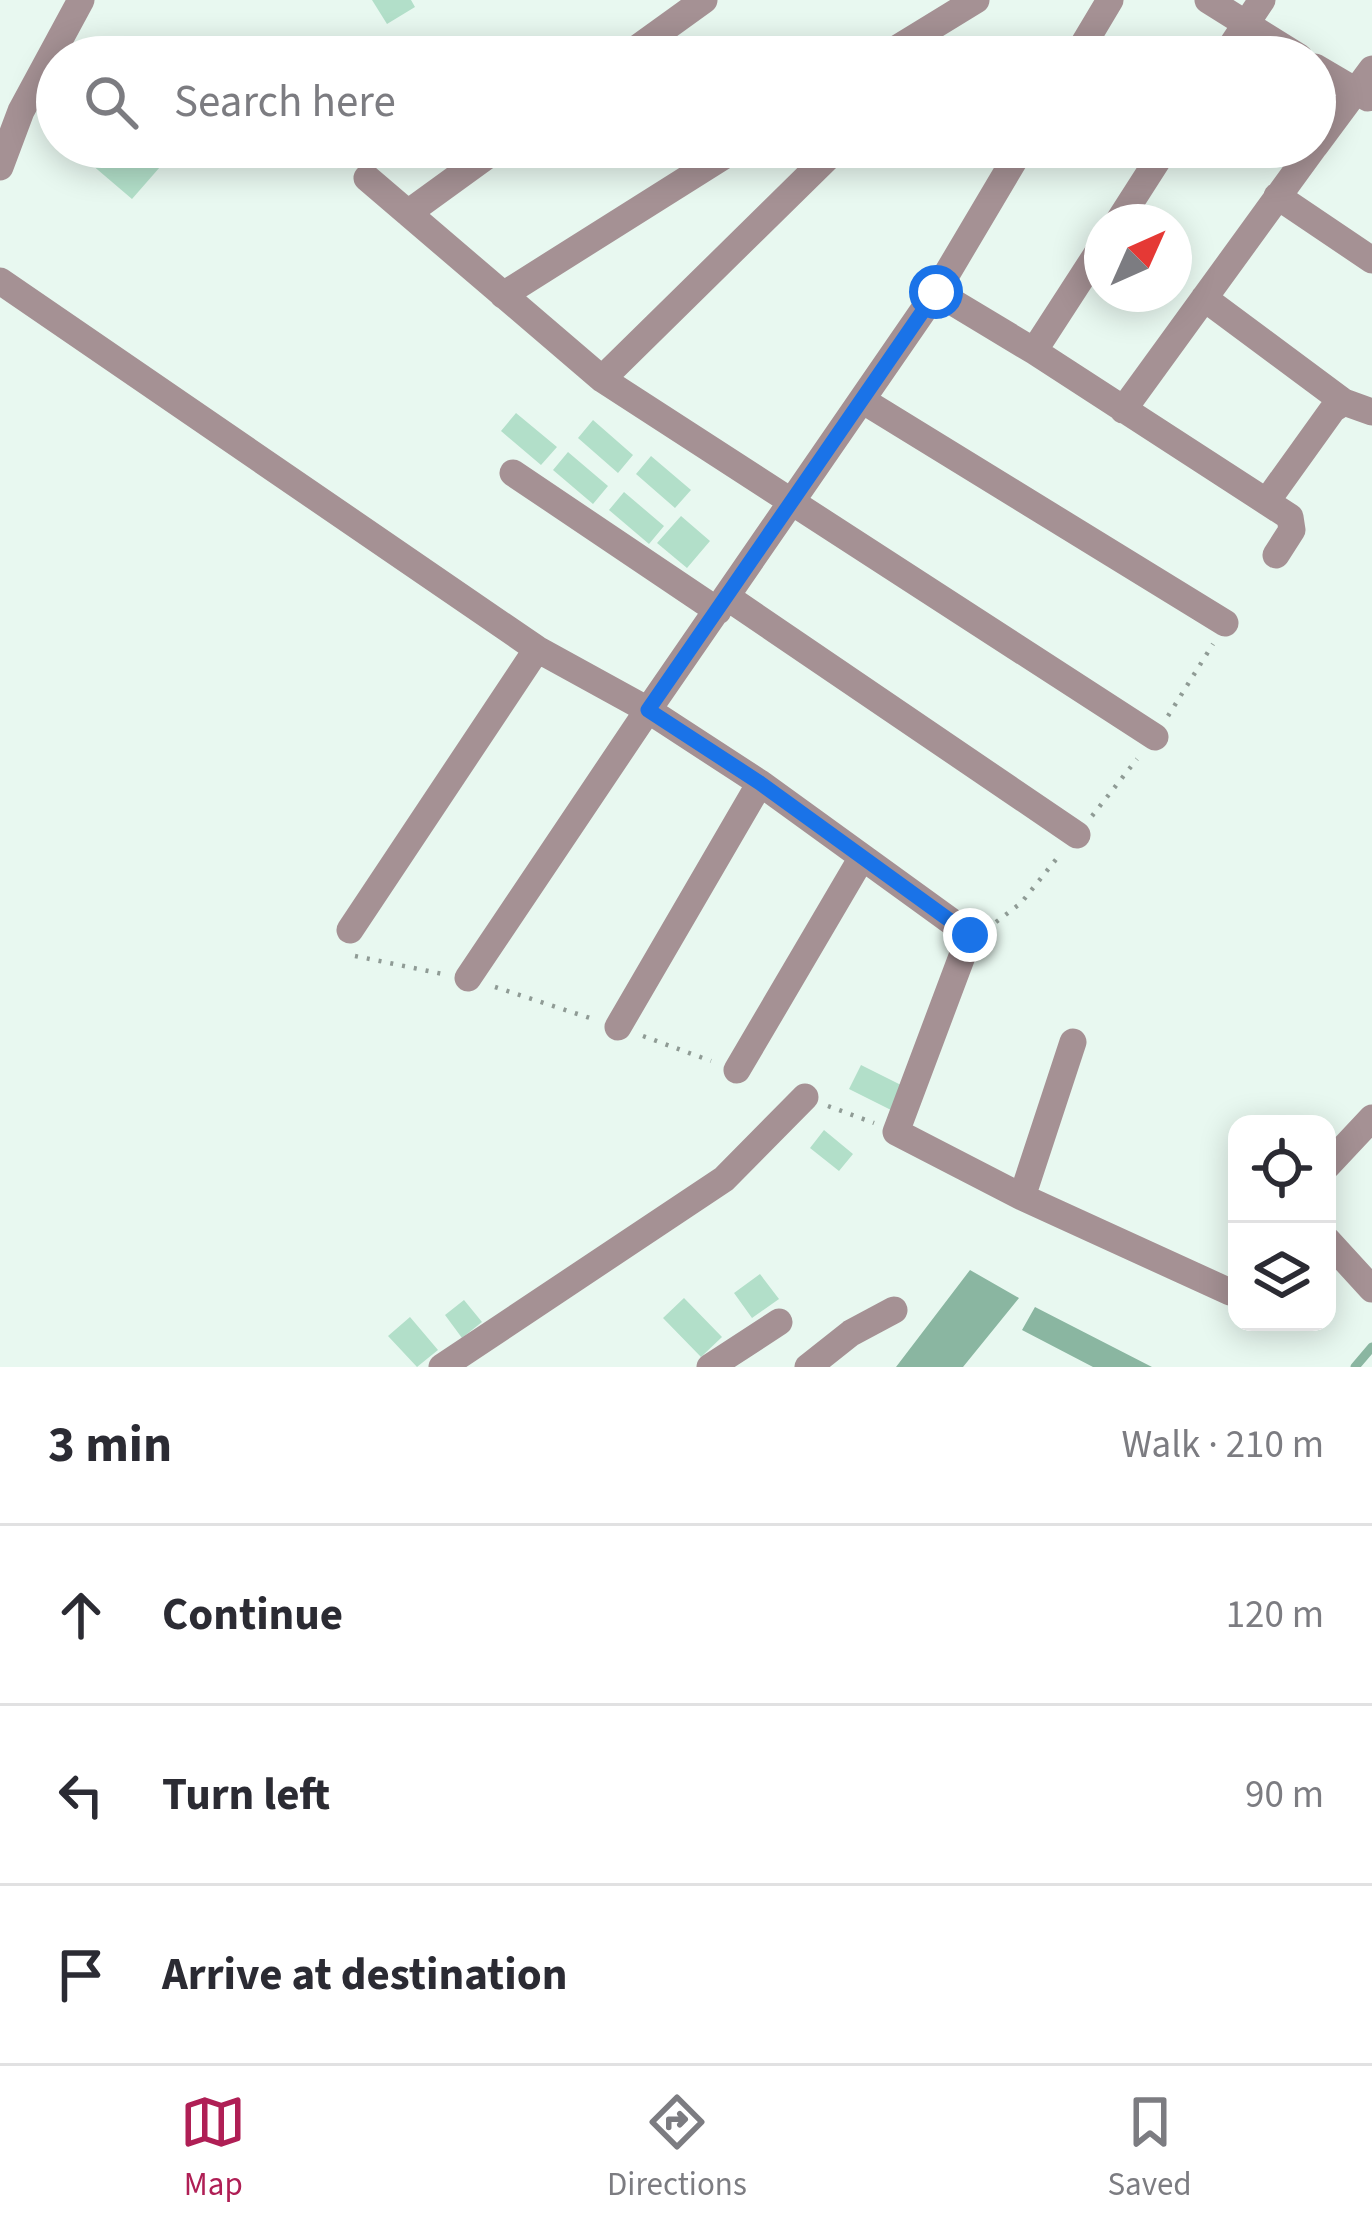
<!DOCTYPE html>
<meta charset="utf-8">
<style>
:root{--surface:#fff;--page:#f7f7f7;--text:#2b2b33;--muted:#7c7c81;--line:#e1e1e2;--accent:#af1f55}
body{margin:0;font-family:"Source Sans 3",sans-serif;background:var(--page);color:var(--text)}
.controls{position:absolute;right:36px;bottom:36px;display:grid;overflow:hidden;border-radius:24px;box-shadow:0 6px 30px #0003}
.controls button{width:108px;height:108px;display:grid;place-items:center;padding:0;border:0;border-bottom:3px solid var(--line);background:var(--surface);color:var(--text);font:60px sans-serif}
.compass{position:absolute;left:1084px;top:204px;width:108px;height:108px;border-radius:50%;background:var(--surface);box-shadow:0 6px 30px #0003;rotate:45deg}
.stop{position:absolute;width:36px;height:36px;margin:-27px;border:9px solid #1a73e8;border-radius:50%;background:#fff}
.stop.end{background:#1a73e8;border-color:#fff;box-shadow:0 3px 12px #0008}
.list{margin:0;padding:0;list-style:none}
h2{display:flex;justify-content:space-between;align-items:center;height:156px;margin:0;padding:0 48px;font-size:51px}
h2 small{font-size:39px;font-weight:400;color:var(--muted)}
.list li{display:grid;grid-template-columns:78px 1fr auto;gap:36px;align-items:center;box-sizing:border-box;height:180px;padding:0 48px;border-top:3px solid var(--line)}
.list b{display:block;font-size:45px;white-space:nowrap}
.list em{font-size:39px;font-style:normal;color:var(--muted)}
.icon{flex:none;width:66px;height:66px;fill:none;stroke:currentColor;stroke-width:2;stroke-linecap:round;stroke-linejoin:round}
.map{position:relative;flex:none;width:1372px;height:1367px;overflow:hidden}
.search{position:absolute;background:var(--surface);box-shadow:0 6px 30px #0003;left:36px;right:36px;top:36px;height:132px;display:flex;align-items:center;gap:30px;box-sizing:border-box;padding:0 42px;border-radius:66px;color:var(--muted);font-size:45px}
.sheet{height:696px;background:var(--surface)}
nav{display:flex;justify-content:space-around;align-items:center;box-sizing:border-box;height:168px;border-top:3px solid var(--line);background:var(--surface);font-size:33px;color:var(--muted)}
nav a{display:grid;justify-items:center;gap:6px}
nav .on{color:var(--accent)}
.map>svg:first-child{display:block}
.water{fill:#8ab6a1}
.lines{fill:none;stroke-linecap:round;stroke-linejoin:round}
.stream{stroke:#8ab6a1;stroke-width:9}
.building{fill:#b2dfc9}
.path{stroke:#8f9b95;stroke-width:4.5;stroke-dasharray:3 9;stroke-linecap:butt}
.minor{stroke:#a59194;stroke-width:27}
.route{stroke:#1a73e8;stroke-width:15}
</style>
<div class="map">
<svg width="1372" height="1367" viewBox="0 0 1372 1367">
<rect width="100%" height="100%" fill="#e8f8f0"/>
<path class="water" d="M970,1270L1019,1298L963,1367H896Z
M1035,1307L1152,1367H1093L1022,1330Z"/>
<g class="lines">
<path class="stream" d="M1355,1367L1372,1347"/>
</g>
<path class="building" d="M372,0H411L415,7L387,24Z
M71,147H137L160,167L132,199Z
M516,413L557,447L541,465L501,431Z
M593,420L633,455L618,473L578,438Z
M568,452L608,486L593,504L553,470Z
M651,456L691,490L675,508L636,474Z
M624,492L664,526L649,544L609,510Z
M681,516L710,541L687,568L657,543Z
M861,1065L903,1086L891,1110L849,1089Z
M824,1130L853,1154L839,1171L810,1148Z
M760,1274L779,1299L752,1318L734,1293Z
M684,1298L722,1337L701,1357L663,1318Z
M464,1300L482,1322L462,1338L445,1315Z
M410,1317L438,1350L417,1367L388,1336Z"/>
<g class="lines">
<path class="path" d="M1168,716L1213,644
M1092,816L1137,759
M996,922L1021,903L1058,857
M355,956L443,974
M495,987L593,1019
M643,1036L711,1061
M828,1106L874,1123"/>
<path class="minor" d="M1208,0L1299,57
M625,57L704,0
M883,57L976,0
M1076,57L1110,0
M1224,57L1262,0
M1315,67L1368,98
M1315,146L1372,69
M0,167L21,111L81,0
M367,178L602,379L1155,737
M1277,196L1372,260
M408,213L499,147
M1118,222L1166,147
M0,281L537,649L648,710L936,292L1022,147
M936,292L1034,351L1290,517L1292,530L1276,555
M503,295L738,147
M1204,298L1344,402
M1034,351L1102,246
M602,379L838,147
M862,400L1225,623
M1123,410L1314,147
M513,473L718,611
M1267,501L1333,409L1344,402L1372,412
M727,597L1077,835
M350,930L537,649
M468,978L648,710L760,783L970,935L896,1132L1022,1197L1230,1292H1237
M618,1027L760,783
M737,1070L861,859
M1327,1166L1372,1118
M1022,1197L1073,1042
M1327,1240L1372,1289
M442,1367L724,1179L805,1097
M710,1367L779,1322
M808,1367L851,1333L894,1310"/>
</g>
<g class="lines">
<path class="route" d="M936,292L648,710L760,783L970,935"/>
</g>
</svg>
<div class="controls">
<button><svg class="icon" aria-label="locate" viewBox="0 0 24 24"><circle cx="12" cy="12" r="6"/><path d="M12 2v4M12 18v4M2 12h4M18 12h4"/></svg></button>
<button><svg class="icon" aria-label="layers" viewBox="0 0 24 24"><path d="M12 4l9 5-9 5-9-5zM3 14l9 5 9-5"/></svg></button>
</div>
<svg class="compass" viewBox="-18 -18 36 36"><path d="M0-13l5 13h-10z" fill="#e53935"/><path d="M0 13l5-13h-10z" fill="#7c7c81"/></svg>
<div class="stop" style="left:936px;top:292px"></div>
<div class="stop end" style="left:970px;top:935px"></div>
<div class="search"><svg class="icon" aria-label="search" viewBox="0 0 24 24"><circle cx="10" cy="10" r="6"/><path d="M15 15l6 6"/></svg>Search here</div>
</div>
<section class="sheet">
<h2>3 min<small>Walk · 210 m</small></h2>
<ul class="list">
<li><svg class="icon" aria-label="ahead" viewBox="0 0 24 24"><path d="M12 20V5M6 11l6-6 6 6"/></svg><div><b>Continue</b></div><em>120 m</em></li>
<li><svg class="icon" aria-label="left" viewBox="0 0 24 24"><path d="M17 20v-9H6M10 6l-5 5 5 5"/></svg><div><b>Turn left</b></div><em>90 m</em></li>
<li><svg class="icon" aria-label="arrive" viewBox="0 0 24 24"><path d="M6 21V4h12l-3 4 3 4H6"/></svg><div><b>Arrive at destination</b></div></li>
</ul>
</section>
<nav>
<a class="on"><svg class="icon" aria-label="map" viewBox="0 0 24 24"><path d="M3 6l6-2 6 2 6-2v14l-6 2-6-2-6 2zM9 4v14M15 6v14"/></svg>Map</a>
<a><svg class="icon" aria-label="directions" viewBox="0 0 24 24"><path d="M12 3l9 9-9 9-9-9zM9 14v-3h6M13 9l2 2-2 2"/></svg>Directions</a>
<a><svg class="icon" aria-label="saved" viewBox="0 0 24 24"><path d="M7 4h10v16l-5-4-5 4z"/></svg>Saved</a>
</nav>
